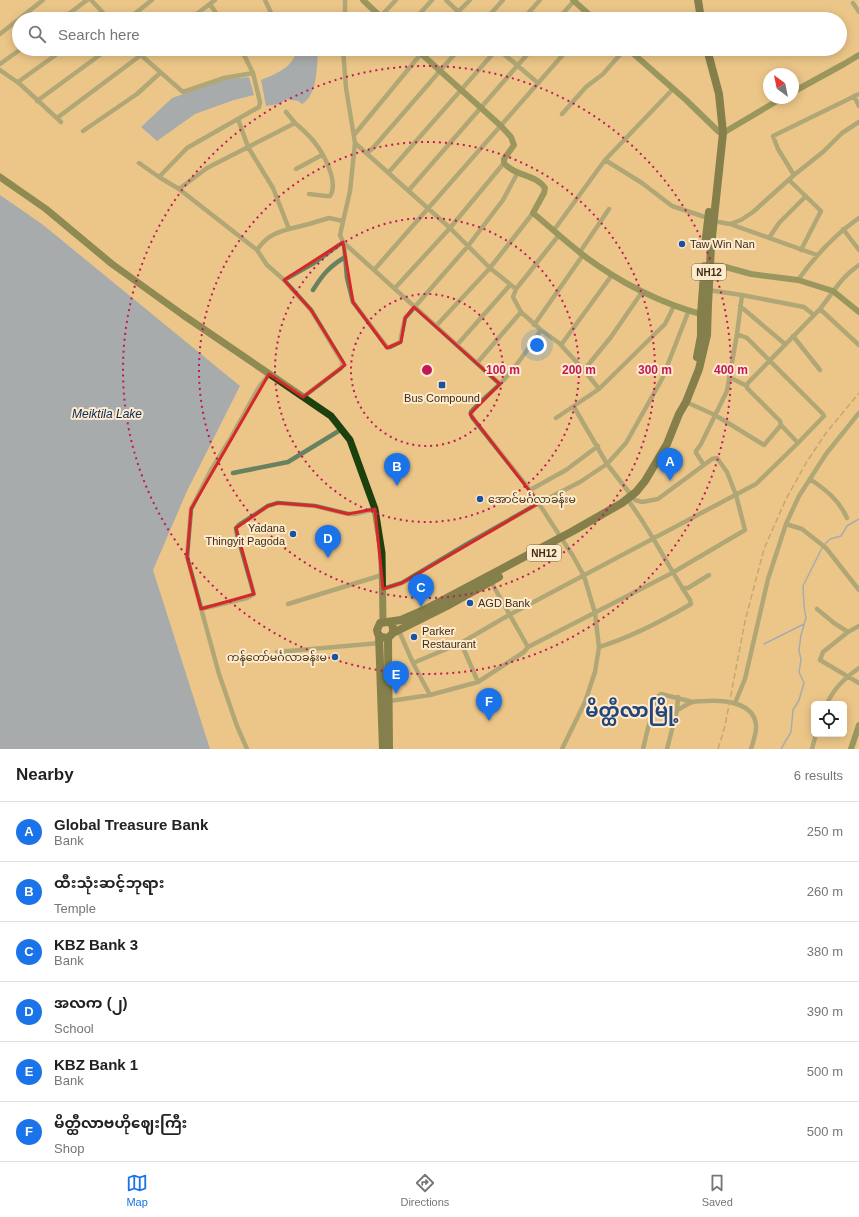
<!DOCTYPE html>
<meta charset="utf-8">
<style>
:root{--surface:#fff;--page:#f6f6f6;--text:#222;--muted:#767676;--line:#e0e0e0;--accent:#1a73e8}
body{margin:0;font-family:Helvetica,"Noto Sans Myanmar",sans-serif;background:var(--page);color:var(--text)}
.controls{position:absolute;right:12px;bottom:12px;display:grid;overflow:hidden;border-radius:6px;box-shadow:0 2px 10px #0003}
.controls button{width:36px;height:36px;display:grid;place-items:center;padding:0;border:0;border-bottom:1px solid var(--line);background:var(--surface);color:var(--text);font:20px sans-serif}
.compass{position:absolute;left:763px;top:68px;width:36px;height:36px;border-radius:50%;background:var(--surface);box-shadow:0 2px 10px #0003;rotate:327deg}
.you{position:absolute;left:537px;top:345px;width:14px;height:14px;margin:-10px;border:3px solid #fff;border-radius:50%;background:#1a73e8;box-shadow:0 0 0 6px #1a73e833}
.badge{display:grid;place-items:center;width:26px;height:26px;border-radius:50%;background:var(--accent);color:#fff;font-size:13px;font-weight:700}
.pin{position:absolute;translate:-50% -33px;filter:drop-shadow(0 1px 2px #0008)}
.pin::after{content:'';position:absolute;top:21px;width:14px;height:12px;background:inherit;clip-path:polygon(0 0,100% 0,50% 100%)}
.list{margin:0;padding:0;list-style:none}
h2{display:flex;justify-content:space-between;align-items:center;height:52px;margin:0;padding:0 16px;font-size:17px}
h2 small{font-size:13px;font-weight:400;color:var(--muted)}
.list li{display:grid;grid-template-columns:26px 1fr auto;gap:12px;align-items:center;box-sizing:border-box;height:60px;padding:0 16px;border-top:1px solid var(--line)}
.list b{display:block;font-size:15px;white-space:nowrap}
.list p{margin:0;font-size:13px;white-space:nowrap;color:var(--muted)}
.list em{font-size:13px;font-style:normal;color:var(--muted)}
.icon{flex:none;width:22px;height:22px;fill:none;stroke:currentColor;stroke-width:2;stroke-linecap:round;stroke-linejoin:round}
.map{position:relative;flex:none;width:859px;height:749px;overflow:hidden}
.search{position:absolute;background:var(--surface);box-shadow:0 2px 10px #0003;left:12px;right:12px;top:12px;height:44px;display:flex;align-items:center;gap:10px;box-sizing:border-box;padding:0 14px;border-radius:22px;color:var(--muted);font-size:15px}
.sheet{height:412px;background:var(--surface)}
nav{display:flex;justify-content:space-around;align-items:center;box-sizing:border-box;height:56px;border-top:1px solid var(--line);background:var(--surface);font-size:11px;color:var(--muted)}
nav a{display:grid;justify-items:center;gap:2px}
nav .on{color:var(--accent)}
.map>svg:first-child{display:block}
.water{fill:#5589d8}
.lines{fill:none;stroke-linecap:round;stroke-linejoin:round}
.stream{stroke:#5589d8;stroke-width:1.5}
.street{stroke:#688260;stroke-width:4.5}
.secondary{stroke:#375e2b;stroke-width:6}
.primary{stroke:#1c410e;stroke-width:7}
.highway{stroke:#082900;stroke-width:8}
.rail{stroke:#9a7e51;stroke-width:1.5;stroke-dasharray:6 3;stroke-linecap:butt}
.marked{fill:none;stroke:#d62828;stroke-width:3;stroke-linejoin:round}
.ring{fill:none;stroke:#c2185b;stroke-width:2;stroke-dasharray:2 4}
.poi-dot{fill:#1a52a3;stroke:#feeacc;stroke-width:1.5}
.labels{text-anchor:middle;stroke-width:4;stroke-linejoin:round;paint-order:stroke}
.shield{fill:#feeacc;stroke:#77664b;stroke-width:1}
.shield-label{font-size:10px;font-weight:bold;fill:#3d2d14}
.poi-label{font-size:11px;fill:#3d2d14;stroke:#feeacc;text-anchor:start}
.water-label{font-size:12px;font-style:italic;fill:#0d2f61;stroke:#feeacc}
.town-label{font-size:19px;font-weight:bold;fill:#22457b;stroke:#feeacc}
.centre{fill:#c2185b;stroke:#feeacc;stroke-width:2}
.ring-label{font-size:12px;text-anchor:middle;font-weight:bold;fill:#c2185b;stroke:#feeacc;stroke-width:4;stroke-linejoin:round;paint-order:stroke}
</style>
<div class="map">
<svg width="859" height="749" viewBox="0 0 859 749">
<rect width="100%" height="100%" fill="#ecc688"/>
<path class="water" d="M297,49H318C317,65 318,95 302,104L298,101L286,99L280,104L266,106L261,80C276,74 294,67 297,49Z
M249,77L254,95L234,100L195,114L157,141L141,127L172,98L226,79Z
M0,195L42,224L240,386L187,491L153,570L210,749H0Z"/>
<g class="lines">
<path class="stream" d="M824,545L830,539L841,536L847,526L859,519
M764,644L804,624
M781,749L791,732L793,710L799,700L804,683L799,672L801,660L799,650L801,635L806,618L804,606L803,586L822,548"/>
<path class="street" d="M91,0L109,19
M265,0L274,19
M446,0L466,19
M853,3L859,12
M210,4L220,19
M380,17L396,0
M62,19L87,0
M128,19L152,0
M190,19L215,0
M345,19V0
M415,19L432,0
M451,19L470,0
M486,19L503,0
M523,19L540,0
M558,19L574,1
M0,34L43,0
M134,49L183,92L224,78L253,73L260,102L259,107L187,148L159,177
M241,49L253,73
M343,49L346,88L355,143L350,191L340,235L343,242L500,384
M498,49L538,83
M0,64L21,49
M0,70L20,84L61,122
M18,82L64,49
M854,96L859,106
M37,101L108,49
M286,112L295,123
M562,114L586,87L603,74L625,49
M57,118L149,49
M238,119L248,147L273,188L289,229C274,233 266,237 257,250
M83,131L137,94L160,73
M354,135L425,49
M355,143L450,228L490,268L516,289L513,297L521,312L541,330L559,343L584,370L599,389
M367,153L373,148L459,49
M605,160L642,183L672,206L708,218
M139,163L159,177L179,189L257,250L267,265L284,280L311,310L343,363L341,368L303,397
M296,169L322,155
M389,172L497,49
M794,175L778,149L773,136L859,94
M789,180L821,211L801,250
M179,189L207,168L295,123C302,129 310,136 315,143C324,154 339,183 330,196H326L309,194
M409,190L532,49
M713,221L730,224L741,220L753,212L794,175L823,152L842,133L859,122
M730,224L817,255
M289,229L309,224L329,218L343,221
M843,229L859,250
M554,230L605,160L673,89
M769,238L779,223L806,196
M344,243L347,278L353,302L387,347H390L400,342L405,318L468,246L503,200L518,172
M580,252L609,209
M374,270L568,49
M284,280L314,263L343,242
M798,280C815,256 834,235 859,218
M395,288L450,228L504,163
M516,289L559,235
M313,290C323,274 329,267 345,257
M708,290L742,295L804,307L814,315
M740,306L785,344
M820,309L859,345
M534,325L583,255
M436,326L490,268L533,213
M541,330C528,349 516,368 500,384C490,394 479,402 471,412L472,417L530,490L573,556L584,576L595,613L599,647L595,672L585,702L562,749
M737,334L747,338L823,414L824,416L798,443
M793,336L820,370
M457,345L510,285
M561,345L612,275
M477,363L521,312
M584,370L611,337L642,292
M729,377L747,386
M686,402L715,415L764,445L781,425
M556,418L599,389L665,324L674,306
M704,465L696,453V451L701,444L727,391L737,334L742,295
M233,473L288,462L342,429
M810,479C826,490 839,500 847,518
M530,490L566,470L598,446
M786,524L802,529L826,548L859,590
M490,580L528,647
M682,588H688L709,575
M383,589L402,583L467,544L539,503L580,482L607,464L626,443L662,379L689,310
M288,604L382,575
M201,609L247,598L254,594L237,534L236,528L239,525L268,506L278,503L315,506L348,514H355L375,509
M817,609L834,623L848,632
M859,626L848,632L823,652L820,660L859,683
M399,631L413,663L430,695
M461,643L478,682
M599,647C632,637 662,621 691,604L690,600C668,567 651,530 627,499
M277,652L380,643
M413,663L461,643L509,615L756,484L798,443L781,425L780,421L747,388V384L820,309C833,293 841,277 859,265
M390,701L430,695L478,682L524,652L528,647L672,573L745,530L736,495L727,472L717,458L712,459L658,499L642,502L635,500L607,464L574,407
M735,703L745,679L768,579L786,524L799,496L826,454L859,413
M827,704C833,689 846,677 859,668
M677,710L678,697
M247,749L237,726L219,674L187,557L191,509L211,470L229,441L259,387L269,374
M643,749L648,728L658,696L661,694L693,702
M667,749L677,710C682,708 688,703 693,702C697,701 702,701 706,701C723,700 754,702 756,725C757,732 753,742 751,749
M812,749L816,734"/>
<path class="secondary" d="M363,0L383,19
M573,0L594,19
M416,49L501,126L511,137L514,145L504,159V163C514,176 536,174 545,188L544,193L533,213C550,227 566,242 583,255C619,282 660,303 704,315
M628,49L686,100L719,132L723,133L782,98
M793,92L844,64L859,55
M704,265L722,266L751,274L798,280L833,291L859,312
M851,749L859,725"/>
<path class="primary" d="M0,177L46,209L112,264L183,315L331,416L350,440L375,509L382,553L383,622"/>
<path class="highway" d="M698,0L701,19
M705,246L709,212
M697,357L701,336V314L704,274
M390,622L393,627V633L388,638L381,637L378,634L377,630L380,623L401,620L424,610L573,531L622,503L636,492L645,481L667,444L679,414L686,402L699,369L707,335L708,305L711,246L723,133L719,94L707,49
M393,633L447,606L499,577
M379,635L383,749
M388,638L389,749"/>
<path class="rail" d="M718,749L725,726L745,621L764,549L786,499L806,463L826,433L859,393"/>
</g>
<path d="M0 0H859V749H0ZM343,242L353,302L387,348L401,342L405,318L414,307L500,384L470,414L539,503L402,583L383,589L375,509L348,514L315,506L278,503L268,506L236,528L254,594L201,609L187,557L191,509L269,374L303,397L345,365L311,310L284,280Z" fill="#ecc688" fill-opacity=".55" fill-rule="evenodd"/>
<path class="marked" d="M343,242L353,302L387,348L401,342L405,318L414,307L500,384L470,414L539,503L402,583L383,589L375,509L348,514L315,506L278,503L268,506L236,528L254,594L201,609L187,557L191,509L269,374L303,397L345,365L311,310L284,280Z"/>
<g class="ring">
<circle cx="427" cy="370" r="76"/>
<circle cx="427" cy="370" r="152"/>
<circle cx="427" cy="370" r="228"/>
<circle cx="427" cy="370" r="304"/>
</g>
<g class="poi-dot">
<circle cx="682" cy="244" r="4"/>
<rect x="438" y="381" width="8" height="8" rx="2"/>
<circle cx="480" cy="499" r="4"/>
<circle cx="293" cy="534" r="4"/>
<circle cx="470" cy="603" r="4"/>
<circle cx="414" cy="637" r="4"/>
<circle cx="335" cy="657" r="4"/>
</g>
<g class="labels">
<g class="shield">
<rect x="692" y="264" width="34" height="16" rx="3"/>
<rect x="527" y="545" width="34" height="16" rx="3"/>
</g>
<g class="shield-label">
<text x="709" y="276">NH12</text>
<text x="544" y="557">NH12</text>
</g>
<g class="poi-label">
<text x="690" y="248">Taw Win Nan</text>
<text x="442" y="402" text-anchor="middle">Bus Compound</text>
<text x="488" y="503">အောင်မင်္ဂလာခန်းမ</text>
<text x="285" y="532" text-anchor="end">Yadana<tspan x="285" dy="13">Thingyit Pagoda</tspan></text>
<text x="478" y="607">AGD Bank</text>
<text x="422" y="635">Parker<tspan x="422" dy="13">Restaurant</tspan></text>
<text x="327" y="661" text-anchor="end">ကန်တော်မင်္ဂလာခန်းမ</text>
</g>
<g class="water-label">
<text x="107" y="418">Meiktila Lake</text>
</g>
<g class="town-label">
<text x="632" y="717">မိတ္ထီလာမြို့</text>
</g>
</g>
<circle cx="427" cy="370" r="6" class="centre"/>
<g class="ring-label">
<text x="503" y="374">100 m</text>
<text x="579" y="374">200 m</text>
<text x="655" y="374">300 m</text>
<text x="731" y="374">400 m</text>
</g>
</svg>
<div class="controls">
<button><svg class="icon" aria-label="locate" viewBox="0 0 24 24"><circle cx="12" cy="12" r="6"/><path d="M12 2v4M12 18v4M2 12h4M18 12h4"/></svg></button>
</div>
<svg class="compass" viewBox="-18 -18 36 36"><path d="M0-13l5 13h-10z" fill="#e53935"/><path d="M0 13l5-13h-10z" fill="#767676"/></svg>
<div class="you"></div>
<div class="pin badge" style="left:670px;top:481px">A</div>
<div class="pin badge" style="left:397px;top:486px">B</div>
<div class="pin badge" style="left:421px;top:607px">C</div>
<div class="pin badge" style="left:328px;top:558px">D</div>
<div class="pin badge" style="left:396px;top:694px">E</div>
<div class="pin badge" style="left:489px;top:721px">F</div>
<div class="search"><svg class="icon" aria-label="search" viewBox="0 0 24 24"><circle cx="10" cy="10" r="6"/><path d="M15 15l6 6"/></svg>Search here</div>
</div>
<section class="sheet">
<h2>Nearby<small>6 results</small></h2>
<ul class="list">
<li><span class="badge">A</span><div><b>Global Treasure Bank</b><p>Bank</p></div><em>250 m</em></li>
<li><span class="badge">B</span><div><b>ထီးသုံးဆင့်ဘုရား</b><p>Temple</p></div><em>260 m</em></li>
<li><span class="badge">C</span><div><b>KBZ Bank 3</b><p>Bank</p></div><em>380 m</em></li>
<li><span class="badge">D</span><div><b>အလက (၂)</b><p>School</p></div><em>390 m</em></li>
<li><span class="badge">E</span><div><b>KBZ Bank 1</b><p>Bank</p></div><em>500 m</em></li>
<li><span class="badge">F</span><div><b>မိတ္ထီလာဗဟိုဈေးကြီး</b><p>Shop</p></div><em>500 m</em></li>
</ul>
</section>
<nav>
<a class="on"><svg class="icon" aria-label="map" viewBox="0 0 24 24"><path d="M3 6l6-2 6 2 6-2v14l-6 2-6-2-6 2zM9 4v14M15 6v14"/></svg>Map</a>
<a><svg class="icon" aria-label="directions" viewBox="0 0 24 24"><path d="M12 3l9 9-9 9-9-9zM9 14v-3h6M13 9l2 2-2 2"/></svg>Directions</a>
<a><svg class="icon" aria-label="saved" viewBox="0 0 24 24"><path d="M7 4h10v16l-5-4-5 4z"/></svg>Saved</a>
</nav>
